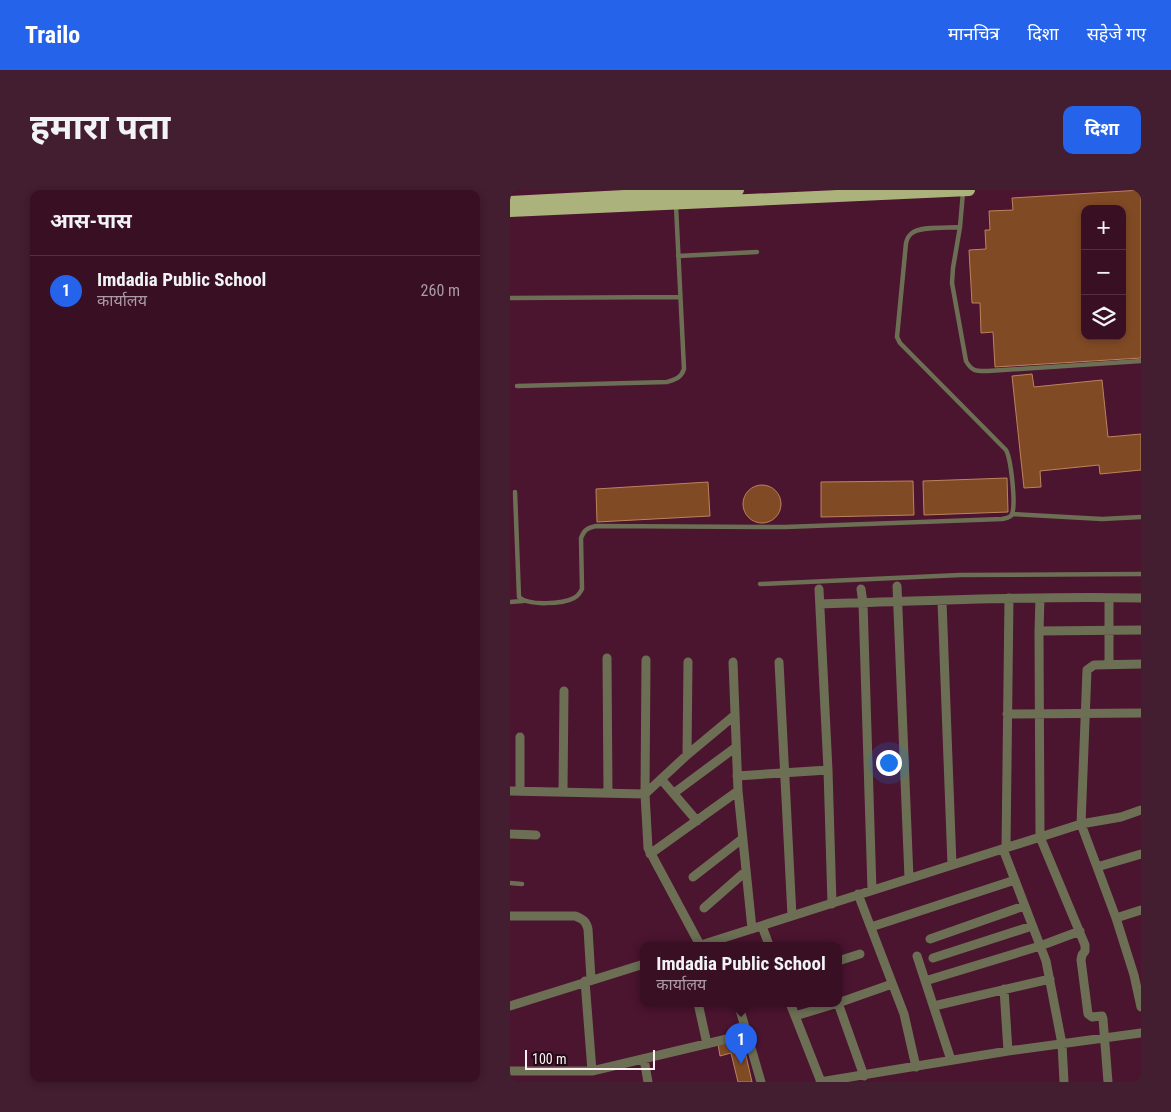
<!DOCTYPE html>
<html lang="hi">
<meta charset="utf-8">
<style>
:root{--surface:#380f23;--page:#431d30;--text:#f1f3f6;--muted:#ab9ca6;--line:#522f41;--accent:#2563eb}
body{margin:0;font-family:"Roboto Condensed","Noto Sans Devanagari",sans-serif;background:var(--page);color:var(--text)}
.controls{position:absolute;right:15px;top:15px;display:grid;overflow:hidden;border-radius:10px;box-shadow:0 2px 8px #0003}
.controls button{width:45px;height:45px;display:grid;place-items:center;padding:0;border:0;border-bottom:1px solid var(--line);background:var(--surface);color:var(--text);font:25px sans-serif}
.scale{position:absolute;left:15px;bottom:12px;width:130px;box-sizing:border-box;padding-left:5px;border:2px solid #ffeff5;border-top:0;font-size:14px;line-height:18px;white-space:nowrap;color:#ffeff5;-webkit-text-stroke:4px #230b16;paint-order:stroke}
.you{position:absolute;left:378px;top:572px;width:18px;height:18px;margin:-12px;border:4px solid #fff;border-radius:50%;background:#1a73e8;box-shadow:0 0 0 8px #1a73e833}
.badge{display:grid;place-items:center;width:32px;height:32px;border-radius:50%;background:var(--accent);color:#fff;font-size:16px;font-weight:700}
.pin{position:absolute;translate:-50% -41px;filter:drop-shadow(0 1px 2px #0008)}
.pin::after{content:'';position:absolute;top:26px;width:18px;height:15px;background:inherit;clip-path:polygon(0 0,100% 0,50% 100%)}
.popup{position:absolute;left:130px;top:752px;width:202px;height:65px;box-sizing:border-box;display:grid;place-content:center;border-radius:10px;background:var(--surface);filter:drop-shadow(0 1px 4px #0005);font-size:16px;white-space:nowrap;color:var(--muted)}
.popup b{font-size:19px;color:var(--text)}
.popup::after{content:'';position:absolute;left:50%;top:100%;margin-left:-10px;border:10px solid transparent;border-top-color:var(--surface)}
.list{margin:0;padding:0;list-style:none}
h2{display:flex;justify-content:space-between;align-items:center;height:65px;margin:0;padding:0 20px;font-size:21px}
h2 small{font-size:16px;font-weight:400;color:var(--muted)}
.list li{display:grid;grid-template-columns:32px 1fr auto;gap:15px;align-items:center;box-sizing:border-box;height:70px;padding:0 20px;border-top:1px solid var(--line)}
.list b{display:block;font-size:19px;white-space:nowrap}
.list p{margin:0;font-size:16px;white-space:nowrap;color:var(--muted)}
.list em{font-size:16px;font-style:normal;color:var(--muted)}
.icon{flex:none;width:28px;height:28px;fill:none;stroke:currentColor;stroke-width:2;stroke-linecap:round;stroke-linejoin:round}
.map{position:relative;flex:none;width:631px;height:892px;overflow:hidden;border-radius:10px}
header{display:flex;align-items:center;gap:30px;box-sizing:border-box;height:70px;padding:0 25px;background:var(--accent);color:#fff}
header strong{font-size:24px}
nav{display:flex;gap:28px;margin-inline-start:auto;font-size:18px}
.intro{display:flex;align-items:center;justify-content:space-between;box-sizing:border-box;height:120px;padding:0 30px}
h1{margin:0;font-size:35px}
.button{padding:12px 22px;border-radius:10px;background:var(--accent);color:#fff;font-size:18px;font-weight:700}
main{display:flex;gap:30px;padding:0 30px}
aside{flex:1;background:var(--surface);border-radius:10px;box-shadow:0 2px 8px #0003}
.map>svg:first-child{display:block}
.building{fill:#804a25;stroke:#bd835d;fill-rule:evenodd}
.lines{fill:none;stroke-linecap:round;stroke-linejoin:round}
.lane{stroke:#6c6f54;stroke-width:4.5}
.street{stroke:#6c6f54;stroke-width:9}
.primary{stroke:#acb27b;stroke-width:12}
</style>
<header>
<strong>Trailo</strong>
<nav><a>मानचित्र</a><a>दिशा</a><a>सहेजे गए</a></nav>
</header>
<div class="intro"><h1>हमारा पता</h1><a class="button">दिशा</a></div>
<main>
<aside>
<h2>आस-पास<small></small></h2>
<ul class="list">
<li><span class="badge">1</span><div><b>Imdadia Public School</b><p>कार्यालय</p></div><em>260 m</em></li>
</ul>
</aside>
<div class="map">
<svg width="631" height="892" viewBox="0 0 631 892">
<rect width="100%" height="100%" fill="#4b142f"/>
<path class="building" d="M631,0V168L485,177L483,142L471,143L470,113H462L459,60L476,59L475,40H480L479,21L503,20L502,8ZM575,19H612V146H575Z
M522,184L524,197L592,190L598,247L631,244V280L590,284L589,275L530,281L531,297L514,298L502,186Z
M497,288L498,322L414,325L413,291Z
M403,291L404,325L311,327V292Z
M198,292L200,326L87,332L86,299Z
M233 314a19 19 0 1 1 38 0a19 19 0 1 1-38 0Z
M232,848L242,892H228L221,863L210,866L208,854Z"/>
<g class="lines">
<path class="lane" d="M450,37L443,78L442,93L456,171C462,182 467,181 478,181L631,171
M168,66L247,62
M0,108L170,107
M7,196L157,192C166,189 171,188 174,179L166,16
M5,302L9,407C18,416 53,414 64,408C68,406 70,403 72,399L71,348C74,340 77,338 86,336L275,337L492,329C496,328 501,328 502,324C506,314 501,269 496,260L390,153L387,147L396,53C397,49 399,45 402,43C410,36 439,38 450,37L453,2
M502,324L592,329L631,327
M250,394L450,385L631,384
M0,412L13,411
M0,693L12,694"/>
<path class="street" d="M387,396L399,688
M309,399L318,580L322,714
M351,399L353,413L362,700
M530,408L529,441L530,647L575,755V761L572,765L571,770L578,824L582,827L592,826L593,829L598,892
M599,408V474
M432,411L442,675
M310,414C417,411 524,406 631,408
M529,441L631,440
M97,468L98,603
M136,470L135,604L138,658L190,755
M223,472L228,601L242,739
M269,472L282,726
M631,474L584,475L577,480L571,634L606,728L624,785L631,817
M497,524L631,523
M10,547V601
M177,565L178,472
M227,586L318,580
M151,589L187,631
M0,601L135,604L177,565L225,525
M53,602L54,501
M164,603L226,557
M0,644L26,645
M496,658L499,408
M493,659L536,771L552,854L554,892
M140,664L228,601
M587,677L631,664
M183,687L232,649
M348,704L394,824L406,877
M194,718L235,682
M0,726H65C73,729 76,731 78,739L81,789
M606,728L631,720
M252,736L259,755
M361,737L505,690
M420,749L514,716
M191,755L571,634L611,627L631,620
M407,766L441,870
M423,768L522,736
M328,771L350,764
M75,791L82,881
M415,791L530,756L570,741
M494,799L498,861
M188,813L197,854
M228,813L251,892
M280,813L311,892
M328,813L354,886
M328,813L382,794
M0,816L134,774
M424,816L540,789
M285,826L328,813
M134,869L138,892
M0,881H82L238,844
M310,892L498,861L631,843"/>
<path class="primary" d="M0,12L228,0
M0,21L459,0"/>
</g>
</svg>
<div class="controls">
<button>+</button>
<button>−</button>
<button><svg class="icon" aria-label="layers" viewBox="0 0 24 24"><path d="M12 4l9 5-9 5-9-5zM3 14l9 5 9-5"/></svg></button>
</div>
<div class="scale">100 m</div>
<div class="you"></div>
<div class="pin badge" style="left:231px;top:874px">1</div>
<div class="popup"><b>Imdadia Public School</b>कार्यालय</div>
</div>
</main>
